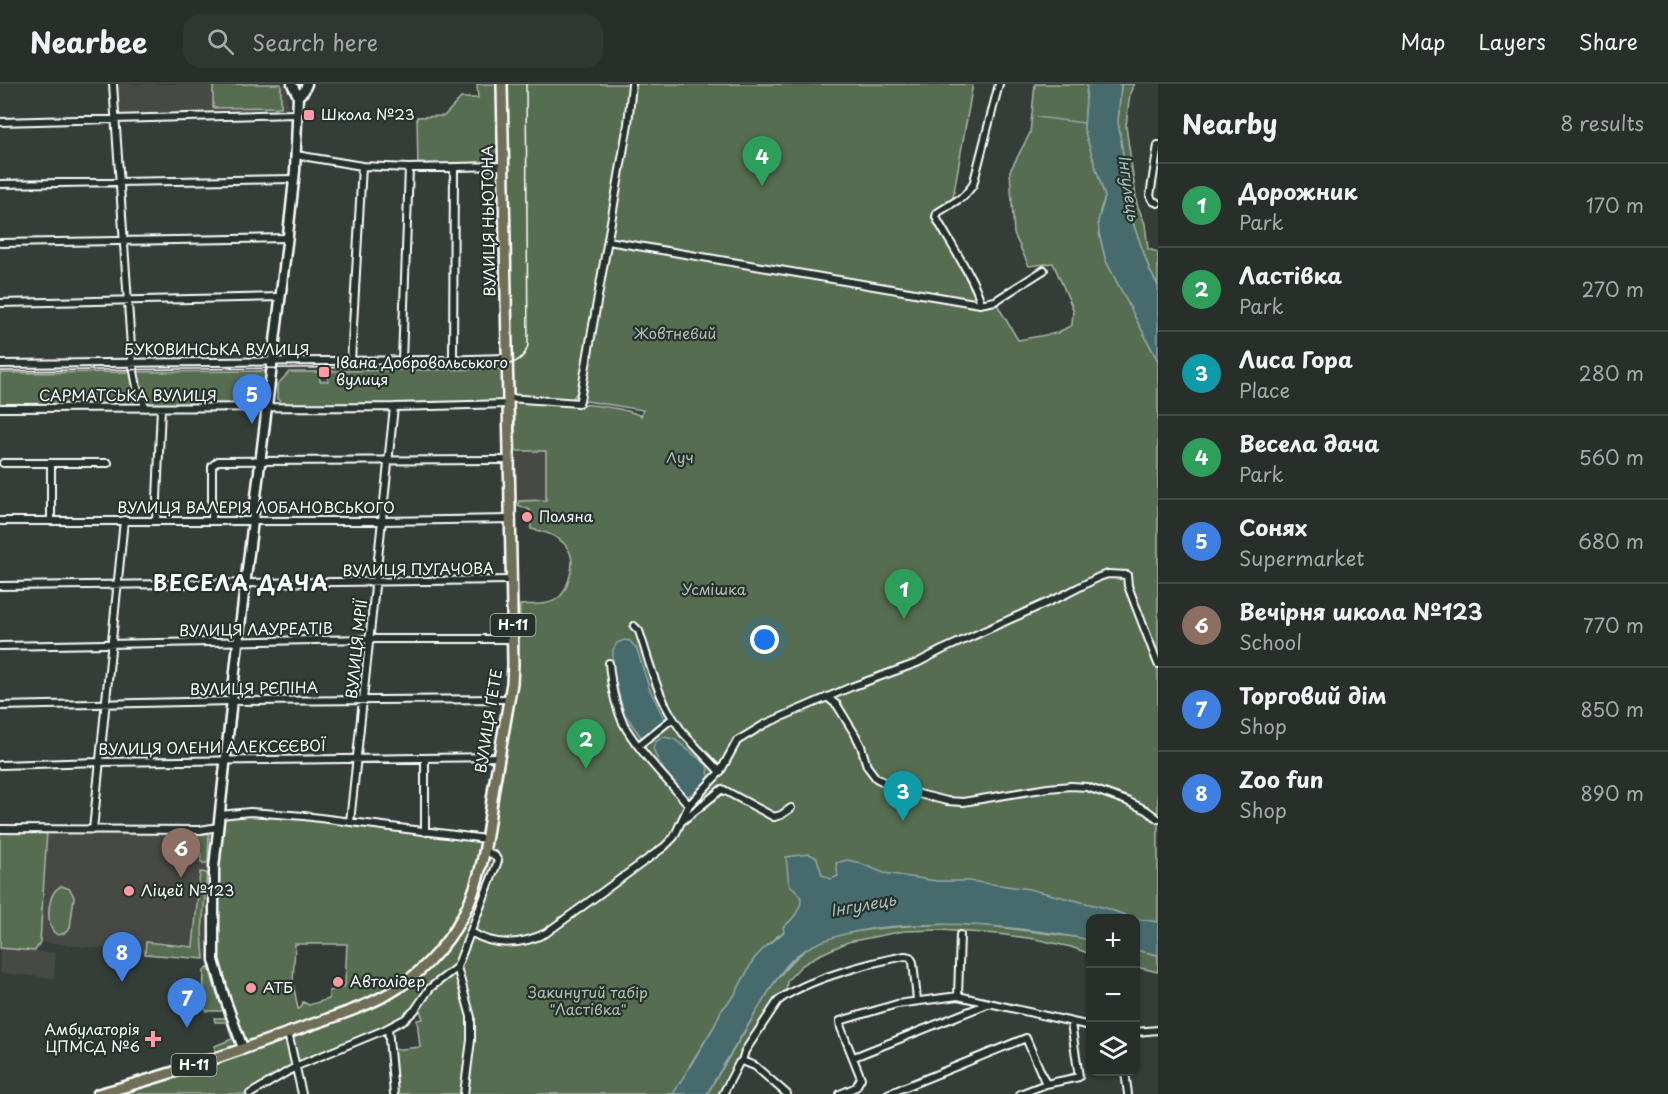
<!DOCTYPE html>
<meta charset="utf-8">
<style>
:root{--surface:#282e2a;--page:#303632;--text:#f1f3f6;--muted:#a5a8a8;--line:#444a47;--accent:#bca0f2}
body{margin:0;font-family:"Playpen Sans",sans-serif;background:var(--page);color:var(--text)}
.controls{position:absolute;right:18px;bottom:18px;display:grid;overflow:hidden;border-radius:12px;box-shadow:0 2px 4px #0004}
.controls button{width:54px;height:54px;display:grid;place-items:center;padding:0;border:0;border-bottom:2px solid var(--line);background:var(--surface);color:var(--text);font:30px sans-serif}
.you{position:absolute;left:765px;top:556px;width:21px;height:21px;margin:-15px;border:4px solid #fff;border-radius:50%;background:#1a73e8;box-shadow:0 0 0 9px #1a73e833}
.badge{display:grid;place-items:center;width:39px;height:39px;border-radius:50%;background:var(--accent);color:#fff;font-size:20px;font-weight:700}
.pin{position:absolute;translate:-50% -50px;filter:drop-shadow(0 2px 3px #0008)}
.pin::after{content:'';position:absolute;top:32px;width:21px;height:18px;background:inherit;clip-path:polygon(0 0,100% 0,50% 100%)}
.list{margin:0;padding:0;list-style:none}
h2{display:flex;justify-content:space-between;align-items:center;height:78px;margin:0;padding:0 24px;font-size:26px}
h2 small{font-size:20px;font-weight:400;color:var(--muted)}
.list li{display:grid;grid-template-columns:39px 1fr auto;gap:18px;align-items:center;box-sizing:border-box;height:84px;padding:0 24px;border-top:2px solid var(--line)}
.list b{display:block;font-size:22px;white-space:nowrap}
.list p{margin:0;font-size:20px;white-space:nowrap;color:var(--muted)}
.list em{font-size:20px;font-style:normal;color:var(--muted)}
.icon{flex:none;width:33px;height:33px;fill:none;stroke:currentColor;stroke-width:2;stroke-linecap:round;stroke-linejoin:round}
.map{position:relative;flex:none;width:1158px;height:1010px;overflow:hidden}
header{display:flex;align-items:center;gap:36px;box-sizing:border-box;height:84px;padding:0 30px;background:var(--surface);border-bottom:2px solid var(--line)}
header strong{font-size:28px}
nav{display:flex;gap:33px;margin-inline-start:auto;font-size:21px}
.search{width:420px;height:54px;background:var(--page);display:flex;align-items:center;gap:15px;box-sizing:border-box;padding:0 21px;border-radius:18px;color:var(--muted);font-size:22px}
main{display:flex}
aside{flex:1;background:var(--surface)}
.map>svg:first-child{display:block}
.built{fill:#474a45}
.green{fill:#566d51;stroke:#aab6a8;stroke-width:1.5;fill-rule:evenodd}
.water{fill:#476a6d;stroke:#91a6a7;stroke-width:1.5}
.lines{fill:none;stroke-linecap:round;stroke-linejoin:round}
.stream{stroke:#91a6a7;stroke-width:1.5}
.street-casing{stroke:#fff;stroke-width:10}
.secondary-casing{stroke:#fff;stroke-width:13}
.primary-casing{stroke:#fff;stroke-width:14}
.street{stroke:#26332d;stroke-width:6}
.secondary{stroke:#26332d;stroke-width:8}
.primary{stroke:#706f59;stroke-width:9}
.tram{stroke:#fff;stroke-width:1.5}
.poi-dot{fill:#ff9aa2;stroke:#26332d;stroke-width:2}
.labels{text-anchor:middle;stroke-width:4.5;stroke-linejoin:round;paint-order:stroke}
.shield{fill:#26332d;stroke:#bec2c0;stroke-width:1.5}
.shield-label{font-size:14px;font-weight:bold;fill:#fff}
.poi-label{font-size:15px;fill:#fff;stroke:#26332d;text-anchor:start}
.street-label{font-size:15px;fill:#fff;stroke:#26332d}
.park-label{font-size:15px;fill:#b3bdb1;stroke:#26332d}
.water-label{font-size:16px;font-style:italic;fill:#acbcbd;stroke:#26332d}
.district-label{font-size:21px;font-weight:bold;letter-spacing:1.5px;fill:#fff;stroke:#26332d}
</style>
<header>
<strong>Nearbee</strong>
<div class="search"><svg class="icon" aria-label="search" viewBox="0 0 24 24"><circle cx="10" cy="10" r="6"/><path d="M15 15l6 6"/></svg>Search here</div>
<nav><a>Map</a><a>Layers</a><a>Share</a></nav>
</header>
<main>
<div class="map">
<svg width="1158" height="1010" viewBox="0 0 1158 1010">
<rect width="100%" height="100%" fill="#353d38"/>
<filter id="ink" filterUnits="userSpaceOnUse"><feTurbulence type="fractalNoise" baseFrequency=".0167" numOctaves="2"/><feDisplacementMap in="SourceGraphic" scale="12" xChannelSelector="R" yChannelSelector="G"/><feConvolveMatrix kernelMatrix="1 2 1 2 8 2 1 2 1" color-interpolation-filters="sRGB"/></filter>
<g filter="url(#ink)">
<path class="built" d="M117,0H287L288,26L122,29L118,26Z
M516,367H546V416L518,418Z
M218,743L214,876L40,858L47,747Z
M0,864L56,869L54,894L0,889Z"/>
<path class="green" d="M213,0H281V23L213,24Z
M477,0H499L500,82L418,84L417,33L444,32L461,14H478Z
M505,0H973L952,119L937,129L981,218L995,217L1018,256L1057,249L1072,241L1073,225L1053,179L1029,182L1014,150L1010,87L1030,49L1035,0H1087L1084,45L1105,113L1100,127L1099,149L1106,177L1158,277V846L1136,834L1074,828L785,848L777,852L754,875L734,912L721,927L715,941L690,981L676,1010H396L392,966L420,963L417,936L423,935L419,923L410,931L297,982L250,1010H112L243,964L214,876L220,731L250,728L486,755L490,768L518,598L520,521C531,520 547,522 557,515C563,511 567,502 569,495C580,464 559,450 531,445L530,426L518,421L519,417L546,416V367H516L514,317C541,317 620,320 641,332L643,326L580,316L581,302L573,314L567,315L514,311L513,282L509,273ZM295,860H347L345,900L344,903L329,907V915L309,921L303,918L301,924L298,925L293,899Z
M1121,0H1134L1130,9L1126,42L1137,120L1145,140L1148,165L1158,168V202L1150,187L1134,142L1118,38Z
M500,285L502,287V319L284,321L277,315V301L289,288H319L320,297H328L329,287Z
M264,287L267,289L264,321H152L144,317L136,288Z
M132,288L140,317L139,321L0,320V289Z
M0,745L47,747L40,858L35,867L0,864Z
M175,749L209,750L208,779H201V769L175,768Z
M200,788L207,789L202,847L204,875L145,870L146,858L193,863Z
M62,802L70,805L74,813L70,844C46,871 41,808 62,802Z
M956,840L982,841L1083,854L1090,856V870L1071,863L1035,855L998,850L940,846L904,847L848,858L817,872L801,882L787,897L786,911L778,917L723,1010H707C719,989 732,968 745,947C764,915 782,878 816,859C846,843 921,841 956,840Z
M1136,866L1158,871V888L1136,883Z
M209,883L216,908L225,924L222,927H207L203,923L204,887Z
M214,934H230L237,957L235,963L218,969L215,967V962L232,955L227,938H215Z"/>
<path class="water" d="M1087,0H1121L1118,38L1134,142L1150,187L1158,202V277L1106,177L1099,149L1098,137L1105,113L1084,45Z
M624,556L630,557L637,565L649,604L665,636L647,651L641,653L624,629L612,585L613,566L617,559Z
M663,653L674,655L707,681L709,693C702,701 695,713 684,712C672,698 659,683 653,664L656,658Z
M809,770L817,774L822,791L831,795L838,792L836,779L847,776L857,778L884,789L937,797H969L1029,805L1106,824L1133,834L1158,838V871L1136,866V834H1090V856C1019,840 855,825 796,872C779,886 768,910 756,928C740,955 722,982 707,1010H673L715,941L721,927L734,912L754,875L764,864L784,848L783,843C792,837 806,820 799,810C796,805 792,804 789,800L786,773Z"/>
<g class="lines">
<path class="stream" d="M1037,33L1084,39"/>
<defs>
<path id="street" d="M113,0L132,277L137,303L146,324
M0,38L297,30
M1158,61L1150,112L1153,117L1158,119
M296,71L362,82L409,84L503,82
M0,100L295,95
M608,157L980,220L995,217L1044,186
M0,159L288,154
M0,219L281,213
M980,220C982,206 944,150 936,133L937,129L964,112L973,101L999,0
M453,275L454,83
M402,276L409,84
M351,277L362,82
M0,280L434,276L507,274
M508,314L579,319L580,316L628,40L632,0
M0,324L394,323L508,320
M3,379H108
M51,379V436
M212,436V382L218,377L510,376
M0,437H381L512,435
M156,437L161,324
M0,502L512,496
M634,542L639,547C649,576 656,608 673,634
M0,562L369,555H514
M609,579C611,601 615,626 627,646C644,673 668,697 689,721
M827,613L837,621L856,652L861,662L867,682L876,694L895,704L947,717L963,718L1048,704L1071,702L1087,703L1127,717L1146,726L1158,735
M0,622L232,617L509,615
M639,661L673,634L683,649L720,688
M425,674V748
M0,681L99,678L499,673
M220,731L250,728L304,732L486,755
M350,738L394,323
M681,738L689,721L720,688L737,657L765,640L851,603L917,579L942,566L1064,511L1099,493L1108,490L1127,491L1128,502L1158,580
M0,745L200,746L218,743
M93,746L124,436
M471,848C494,863 522,861 546,849L664,763L674,753L681,738L722,705L774,733L781,731L791,724
M958,912L960,851
M388,944L394,1010
M1136,948L1158,946
M288,949L302,1010
M854,973L990,919
M1125,988L1128,1010
M1046,1000L1079,993L1071,939
M250,1010L297,982L384,946L405,935L415,926L430,904L457,883
M464,1010L471,956V933L457,883L498,777L495,772L484,766
M723,1010L739,979L742,977
M787,1010L755,982L742,977L745,967L778,917C804,896 872,878 905,872L910,873L913,878L917,916
M840,1010L856,1003L861,994L841,944L840,937L897,920L958,912L1090,942
M888,1010L1026,954L1046,1000L1020,1010"/>
<path id="secondary" d="M292,0L298,12
M298,12L304,7L307,0
M243,964L225,915L214,876V784L238,559L288,151L295,87L298,12"/>
<path id="primary" d="M98,1010C167,992 235,968 302,944C335,932 368,923 398,904C427,884 454,853 468,821C485,784 488,742 494,702C500,667 506,633 512,599L513,580L502,0"/>
</defs>
<use href="#street" class="street-casing"/>
<use href="#secondary" class="secondary-casing"/>
<use href="#primary" class="primary-casing"/>
<use href="#street" class="street"/>
<use href="#secondary" class="secondary"/>
<use href="#primary" class="primary"/>
<path class="tram" d="M0,287L498,282C513,281 525,276 528,261L526,0"/>
</g>
</g>
<g class="poi-dot">
<rect x="303" y="25" width="12" height="12" rx="3"/>
<rect x="318" y="282" width="12" height="12" rx="3"/>
<circle cx="527" cy="433" r="6"/>
<circle cx="129" cy="807" r="6"/>
<circle cx="338" cy="898" r="6"/>
<circle cx="251" cy="904" r="6"/>
<path d="M150 946h6v6h6v6h-6v6h-6v-6h-6v-6h6z"/>
</g>
<g class="labels">
<g class="shield">
<rect x="490.5" y="530" width="45" height="22" rx="4.5"/>
<rect x="171.5" y="970" width="45" height="22" rx="4.5"/>
</g>
<g class="shield-label">
<text x="513" y="546">Н-11</text>
<text x="194" y="986">Н-11</text>
</g>
<g class="poi-label">
<text x="321" y="36">Школа №23</text>
<text x="336" y="284">Івана Добровольського<tspan x="336" dy="17">вулиця</tspan></text>
<text x="539" y="438">Поляна</text>
<text x="141" y="812">Ліцей №123</text>
<text x="350" y="903">Автолідер</text>
<text x="263" y="909">АТБ</text>
<text x="140" y="951" text-anchor="end">Амбулаторія<tspan x="140" dy="17">ЦПМСД №6</tspan></text>
</g>
<g class="street-label">
<text transform="translate(489 137) rotate(-91)" y="5">ВУЛИЦЯ НЬЮТОНА</text>
<text x="217" y="271">БУКОВИНСЬКА ВУЛИЦЯ</text>
<text x="128" y="317">САРМАТСЬКА ВУЛИЦЯ</text>
<text x="256" y="429">ВУЛИЦЯ ВАЛЕРІЯ ЛОБАНОВСЬКОГО</text>
<text transform="translate(418 486) rotate(-1)" y="5">ВУЛИЦЯ ПУГАЧОВА</text>
<text transform="translate(256 546) rotate(-1)" y="5">ВУЛИЦЯ ЛАУРЕАТІВ</text>
<text transform="translate(357 565) rotate(-84)" y="5">ВУЛИЦЯ МРІЇ</text>
<text transform="translate(254 605) rotate(-1)" y="5">ВУЛИЦЯ РЄПІНА</text>
<text transform="translate(489 637) rotate(-81)" y="5">ВУЛИЦЯ ҐЕТЕ</text>
<text transform="translate(212 664) rotate(-1)" y="5">ВУЛИЦЯ ОЛЕНИ АЛЕКСЄЄВОЇ</text>
</g>
<g class="park-label">
<text x="675" y="255">Жовтневий</text>
<text x="680" y="379">Луч</text>
<text x="714" y="511">Усмішка</text>
<text x="588" y="914">Закинутий табір<tspan x="588" dy="17">"Ластівка"</tspan></text>
</g>
<g class="water-label">
<text transform="translate(1129 104) rotate(82)" y="6">Інгулець</text>
<text transform="translate(863 821) rotate(-10)" y="6">Інгулець</text>
</g>
<g class="district-label">
<text x="241" y="507">ВЕСЕЛА ДАЧА</text>
</g>
</g>
</svg>
<div class="controls">
<button>+</button>
<button>−</button>
<button><svg class="icon" aria-label="layers" viewBox="0 0 24 24"><path d="M12 4l9 5-9 5-9-5zM3 14l9 5 9-5"/></svg></button>
</div>
<div class="you"></div>
<div class="pin badge" style="left:904px;top:535px;background:#2e9e5b">1</div>
<div class="pin badge" style="left:586px;top:685px;background:#2e9e5b">2</div>
<div class="pin badge" style="left:903px;top:737px;background:#0f9aa8">3</div>
<div class="pin badge" style="left:762px;top:102px;background:#2e9e5b">4</div>
<div class="pin badge" style="left:252px;top:340px;background:#3f7fe0">5</div>
<div class="pin badge" style="left:181px;top:794px;background:#8d6e63">6</div>
<div class="pin badge" style="left:187px;top:944px;background:#3f7fe0">7</div>
<div class="pin badge" style="left:122px;top:898px;background:#3f7fe0">8</div>
</div>
<aside>
<h2>Nearby<small>8 results</small></h2>
<ul class="list">
<li><span class="badge" style="background:#2e9e5b">1</span><div><b>Дорожник</b><p>Park</p></div><em>170 m</em></li>
<li><span class="badge" style="background:#2e9e5b">2</span><div><b>Ластівка</b><p>Park</p></div><em>270 m</em></li>
<li><span class="badge" style="background:#0f9aa8">3</span><div><b>Лиса Гора</b><p>Place</p></div><em>280 m</em></li>
<li><span class="badge" style="background:#2e9e5b">4</span><div><b>Весела дача</b><p>Park</p></div><em>560 m</em></li>
<li><span class="badge" style="background:#3f7fe0">5</span><div><b>Сонях</b><p>Supermarket</p></div><em>680 m</em></li>
<li><span class="badge" style="background:#8d6e63">6</span><div><b>Вечірня школа №123</b><p>School</p></div><em>770 m</em></li>
<li><span class="badge" style="background:#3f7fe0">7</span><div><b>Торговий дім</b><p>Shop</p></div><em>850 m</em></li>
<li><span class="badge" style="background:#3f7fe0">8</span><div><b>Zoo fun</b><p>Shop</p></div><em>890 m</em></li>
</ul>
</aside>
</main>
